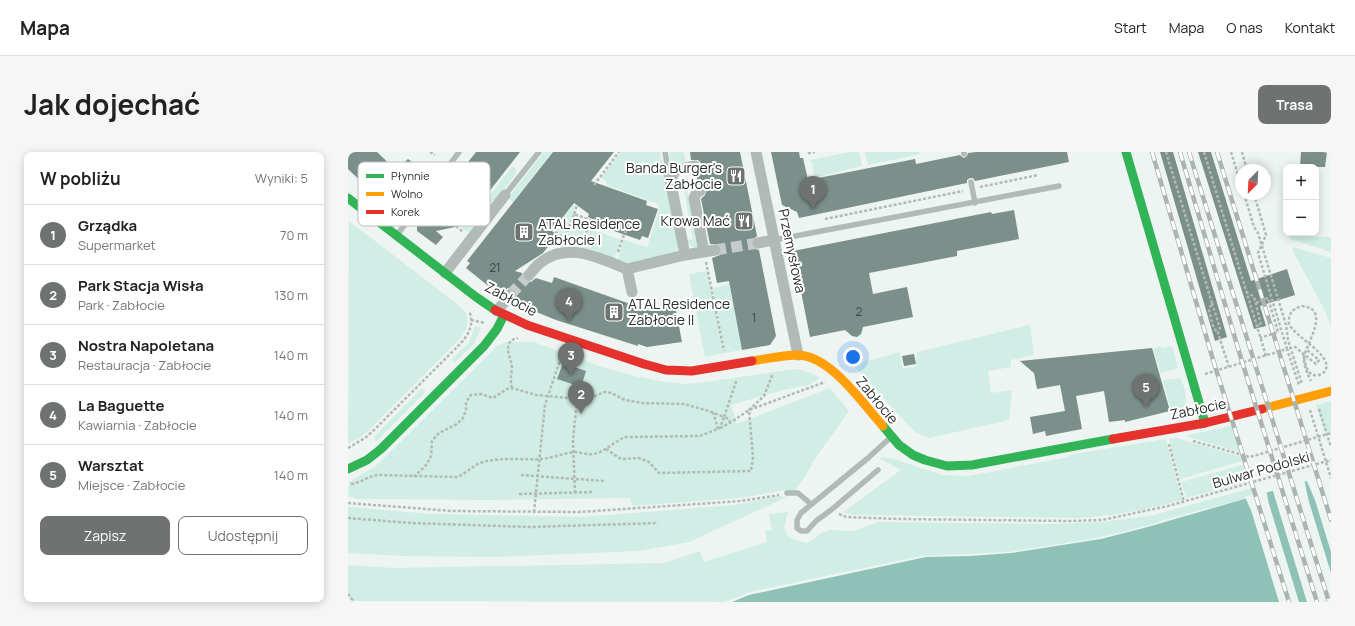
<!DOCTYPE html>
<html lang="pl">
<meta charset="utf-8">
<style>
:root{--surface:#fff;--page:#f6f6f6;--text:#222;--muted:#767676;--line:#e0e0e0;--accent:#6e7372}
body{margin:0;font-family:Manrope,sans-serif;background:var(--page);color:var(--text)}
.controls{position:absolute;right:12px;top:12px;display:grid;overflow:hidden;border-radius:8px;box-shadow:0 2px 10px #0003}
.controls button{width:36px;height:36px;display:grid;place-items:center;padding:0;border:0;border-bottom:1px solid var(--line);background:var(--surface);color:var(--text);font:20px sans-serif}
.compass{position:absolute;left:887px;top:12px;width:36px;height:36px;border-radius:50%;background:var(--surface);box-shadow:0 2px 10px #0003;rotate:204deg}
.you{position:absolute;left:505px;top:205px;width:14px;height:14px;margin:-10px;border:3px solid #fff;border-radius:50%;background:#1a73e8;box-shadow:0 0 0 6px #1a73e833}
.badge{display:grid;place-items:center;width:26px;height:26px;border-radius:50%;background:var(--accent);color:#fff;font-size:13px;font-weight:700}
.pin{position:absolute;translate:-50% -33px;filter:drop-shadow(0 1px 2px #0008)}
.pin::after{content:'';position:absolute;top:21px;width:14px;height:12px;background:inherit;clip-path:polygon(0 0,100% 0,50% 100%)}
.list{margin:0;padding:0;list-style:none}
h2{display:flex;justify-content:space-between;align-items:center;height:52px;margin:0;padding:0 16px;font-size:17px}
h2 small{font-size:13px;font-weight:400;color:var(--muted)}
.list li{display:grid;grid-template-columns:26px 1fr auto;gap:12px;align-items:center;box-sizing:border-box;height:60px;padding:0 16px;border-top:1px solid var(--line)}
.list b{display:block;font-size:15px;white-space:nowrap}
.list p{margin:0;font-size:13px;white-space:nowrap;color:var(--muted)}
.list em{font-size:13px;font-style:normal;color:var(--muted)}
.actions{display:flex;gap:8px;padding:12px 16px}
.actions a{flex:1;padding:9px 0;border:1px solid var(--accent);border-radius:8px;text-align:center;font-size:14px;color:var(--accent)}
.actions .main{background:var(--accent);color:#fff}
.map{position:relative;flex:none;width:983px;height:450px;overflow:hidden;border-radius:8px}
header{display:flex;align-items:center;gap:24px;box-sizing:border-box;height:56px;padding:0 20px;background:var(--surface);border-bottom:1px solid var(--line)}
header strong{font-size:19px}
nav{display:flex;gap:22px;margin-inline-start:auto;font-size:14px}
.intro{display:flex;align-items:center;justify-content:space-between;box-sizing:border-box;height:96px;padding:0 24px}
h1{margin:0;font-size:28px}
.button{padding:10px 18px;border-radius:8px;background:var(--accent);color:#fff;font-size:14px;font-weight:700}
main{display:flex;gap:24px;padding:0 24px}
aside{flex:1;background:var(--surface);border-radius:8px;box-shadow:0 2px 10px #0003}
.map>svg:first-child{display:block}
.green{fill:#d1eee6}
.water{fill:#8ec2b6}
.pier{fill:#edf4f2}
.building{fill:#7b8f8b}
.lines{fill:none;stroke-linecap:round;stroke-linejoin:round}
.street-tunnel{stroke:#c6cccb;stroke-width:11;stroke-dasharray:11 5.5;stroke-linecap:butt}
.path{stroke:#b2b9b7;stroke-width:2.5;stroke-dasharray:3 2;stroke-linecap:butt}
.lane{stroke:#b1bab7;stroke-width:5.5}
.street{stroke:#b1bab7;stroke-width:11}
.fast{stroke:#30b455;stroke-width:9}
.slow{stroke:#ff9f0a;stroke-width:9}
.jam{stroke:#e5322d;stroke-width:9}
.rail-casing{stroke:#acb3b1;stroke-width:4.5}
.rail{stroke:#fff;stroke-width:3;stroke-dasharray:9;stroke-linecap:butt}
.labels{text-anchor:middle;stroke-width:4;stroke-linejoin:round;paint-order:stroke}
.number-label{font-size:12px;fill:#3e4644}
.poi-label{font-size:14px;fill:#2a2e2d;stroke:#fff;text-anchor:end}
.street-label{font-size:14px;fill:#2a2e2d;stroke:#fff}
.key{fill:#fff;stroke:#bfc0c0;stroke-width:1}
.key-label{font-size:11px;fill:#2a2e2d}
</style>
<header>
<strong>Mapa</strong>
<nav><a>Start</a><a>Mapa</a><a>O nas</a><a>Kontakt</a></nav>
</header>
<div class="intro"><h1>Jak dojechać</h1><a class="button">Trasa</a></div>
<main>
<aside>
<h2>W pobliżu<small>Wyniki: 5</small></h2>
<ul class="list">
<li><span class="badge">1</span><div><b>Grządka</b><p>Supermarket</p></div><em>70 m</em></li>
<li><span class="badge">2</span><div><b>Park Stacja Wisła</b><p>Park · Zabłocie</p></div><em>130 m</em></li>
<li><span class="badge">3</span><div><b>Nostra Napoletana</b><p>Restauracja · Zabłocie</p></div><em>140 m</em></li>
<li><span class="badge">4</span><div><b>La Baguette</b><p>Kawiarnia · Zabłocie</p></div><em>140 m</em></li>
<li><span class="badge">5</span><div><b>Warsztat</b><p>Miejsce · Zabłocie</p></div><em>140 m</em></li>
</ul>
<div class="actions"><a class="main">Zapisz</a><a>Udostępnij</a></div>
</aside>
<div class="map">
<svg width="983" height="450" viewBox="0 0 983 450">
<rect width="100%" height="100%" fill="#edf4f2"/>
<path class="green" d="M196,0H204L165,50L160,46Z
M273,0H312L330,95L328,100L282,112L269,108L276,88L299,95L312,56L310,55L311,52L258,33L259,29L253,26Z
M321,0H336L338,10L332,11L324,15Z
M502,0H511L514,14L470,25L471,30L467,31L464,10H462V8Z
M517,0H571L572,2L520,13Z
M165,14L168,17V22L139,59L138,58L142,51L138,48Z
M337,28L351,97L346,96L340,91V88L345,87L336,38L331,39L329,30Z
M226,52L227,53L216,85L207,77Z
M127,62L131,64V68L122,80H119L110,73V71C119,73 122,68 127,62Z
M227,65L235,68L234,70L239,72L231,96H215Z
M1,69L113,155C123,164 120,176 113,186L22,277L14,284L0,292Z
M241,76L273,88L266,107L234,96Z
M941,84L983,85V100L942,87Z
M944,95L983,106V174L976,157L947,103Z
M359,119L376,201L357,205L341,122Z
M381,132L394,198L377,201L365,136Z
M682,173L686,203L663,208V215L640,219L643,241L664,238L661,268L581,286L567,280L505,213L552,200L554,216L568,215L569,200Z
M127,174L133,176L126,192L118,201L117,200L107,211L104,207L121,190Z
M158,190H186L257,216L291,225L317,230L338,232L357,230L448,217L460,220L471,225V227L461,233L435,238L383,253L389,272L482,236L501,259L466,308L457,325L446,339L438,338L393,346L285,354L282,346L137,348L9,347L0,344L1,330L28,314L149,194Z
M812,194L814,196L824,194L830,216L813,221L805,197Z
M832,226C837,236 841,246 835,257L823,259L815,228Z
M74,236L78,240L28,290L26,285Z
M983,249V279L977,281L968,253Z
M887,273L895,301L837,284Z
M828,286L901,307L832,327L821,287Z
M818,287L834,348C798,358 767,364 730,366L505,363L495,360L553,318L532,307L533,305L546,307L594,323L620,324L716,306L725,302Z
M898,312L902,329L838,346L833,330Z
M904,336L907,344L823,366L795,375L743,387L660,400L573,404L402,440L376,450L3,449L0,450V413L45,416L316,411L352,399L356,410L419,390L417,379L424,378L421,362L440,360L436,375L439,383L447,388L458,391L465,388L472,382L481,378L505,379L530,370L703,372L754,370L806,363Z
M431,344L439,345L341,390L290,399L151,405L54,404L0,401V355L85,362L234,365L387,353Z"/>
<path class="water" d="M983,322V450H384L401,443L578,405L622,404L664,401L753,387L796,376Z"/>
<path class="pier" d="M983,320V400L967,348L958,327Z
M956,327L961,350L983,421V450H959L924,336Z
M918,338L921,352L951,450H931L903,358L897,345Z"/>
<path class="building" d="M0,0H29L48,18L60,7L73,17L41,57L23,42L25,41L0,17Z
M128,0H172L119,68L111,70L107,75L88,79L95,85L88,93L69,79V74Z
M205,0H266L243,29L299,49L298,53L310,57L300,86L294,84L292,88L243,71L244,67L240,65L241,62L226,51L204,79L209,83L195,101L167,119L174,121V125L179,130H183L188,126L204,131L206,125L302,159L324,155L328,159L334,190L299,195L290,192V194L208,168L176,155V153L171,151L172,147L168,146L169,141L166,137L160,136L156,139L153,136L149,141L118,116L122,111L119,109Z
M342,0H392L409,84L404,88L403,93L407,97L411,98L428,184L422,193L394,198L381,129L369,131L364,106L372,103L374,97L370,92H362L353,47L357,43L359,37L356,34L350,32L348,21L353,17L354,12L350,8H343Z
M423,0H451L452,6H455L460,28L567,7L568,12L612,3L614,5L616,6L619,4L620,1L628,0H719L721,10L627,29L625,26H622L619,28V31L614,32L451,66L449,60L434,53Z
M812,0H825L879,185L867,189Z
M850,0H863L903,129L939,117L947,143L912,154L918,174L906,177Z
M953,0H979L977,15H952Z
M666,58L671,87L609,99V104L521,121L525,142L559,135L565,165L515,175L513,182L509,185L504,184L497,178L462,185L445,99L643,60L644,62Z
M804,196L822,259L777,270V268L761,270L756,239L728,244L734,277L698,284L697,279L685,282L682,265L717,259L712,233L689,237L686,221L672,209Z
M566,202L568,212L556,214L554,204Z
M215,211L238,219L233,235L209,227Z"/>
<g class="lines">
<path class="street-tunnel" d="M367,98L410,91
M162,143L181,123"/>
<path class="path" d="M82,0L87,3
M461,0V1L467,0
M818,0L864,151L861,158C863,165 864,176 870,181
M856,0L918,204
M883,0L893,33
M894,0L899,18
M246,33L271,0
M632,35L690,23
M896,42L906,75L910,81L938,173L940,188L954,232
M906,42L918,83L910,101L939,197L947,195L968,212L971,208L959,198
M226,62L229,53
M477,67L615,39
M108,74L115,80
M203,74L201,75L217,87
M216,89L226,62L242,68
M235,90L242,69
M270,100L277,80L279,81
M358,110L376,199
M898,140L905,144L907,148L913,173L909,174
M864,151L872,176L870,181L881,215
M908,151L920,146L930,180L912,186
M123,168L137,171
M955,201C957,209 958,226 971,223C974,222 977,220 978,217C983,202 947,185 941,172C940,162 944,157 954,154C983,157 959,190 956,205C955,212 960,223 963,229
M857,222L939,197L951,233
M164,236C162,229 163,224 164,217C164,206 156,199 163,188L170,186
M971,257L983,295
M962,258L983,326
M365,260L370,277
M372,276L382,271L401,258L477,230
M845,289L902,305L983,281
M821,292L836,350
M0,296L17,286L25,279L111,193C120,184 127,172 121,159
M258,297L273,307L291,306L301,310L311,321L403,319L405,305L401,258L416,244L425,221
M173,323L256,329
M66,325L79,312L83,304L84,289L91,281L109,272L115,266L118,258V250L123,243L133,242L145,246L159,237L164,236L188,243L232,247L243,246L256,240L263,241L277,248L294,251L336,252L361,259L376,265L389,227
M3,332C13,331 20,324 30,323L109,325C119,321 125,313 135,310C153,305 173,308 191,307C203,307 215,301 227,300C233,300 239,303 245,302C256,301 266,289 278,285L352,284L372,276L376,265L381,267L382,271
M227,341L225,288L229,247
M171,342L245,340
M0,351L104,359L232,360L393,349L431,343
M186,360L197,253L215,199
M491,362L498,365L550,367L722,369L754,368L820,354L983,308
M0,366L63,371L181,375L310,371
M0,442L6,450"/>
<path class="lane" d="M317,0L320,17
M616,0V2
M623,30L627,51
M157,43L191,0
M49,83L111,0
M426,88L711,34
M530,318L483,358L468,369L459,379H453L449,376V368L453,361L520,306L543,285
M439,341H450L463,352"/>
<path class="street" d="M408,0L450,203
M320,17L337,103L367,98
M322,28L328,18L347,14
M352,39L349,40L346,46L356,100
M410,91L426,88
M97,121L157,43
M181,123C184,120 187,115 191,112C218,88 251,106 279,117
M284,140L279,117L337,103
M149,159L162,143"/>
<path class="fast" d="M778,0L857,271
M0,46L128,145L147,158
M535,274L551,293L565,303L577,308L599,314L624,313L765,287
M0,317L19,308L33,297L136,194L149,177L156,163"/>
<path class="slow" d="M404,209C418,207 434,203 450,203C483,204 514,251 535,274
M914,257L983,239"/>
<path class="jam" d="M147,158L179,173L296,212L318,218L344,219L404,209
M765,287L857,271L914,257"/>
<defs>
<path id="rail" d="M804,0L866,211L941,450
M832,0L892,203L969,450
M841,0L981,450
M869,0L983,368"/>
</defs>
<use href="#rail" class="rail-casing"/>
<use href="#rail" class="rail"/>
</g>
<defs>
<symbol id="restaurant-square" viewBox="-11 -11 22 22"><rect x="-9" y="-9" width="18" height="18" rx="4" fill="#6e7372" stroke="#fff"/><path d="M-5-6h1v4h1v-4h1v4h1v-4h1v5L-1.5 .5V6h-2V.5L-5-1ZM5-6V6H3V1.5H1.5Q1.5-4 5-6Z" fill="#fff"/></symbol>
<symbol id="building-square" viewBox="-11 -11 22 22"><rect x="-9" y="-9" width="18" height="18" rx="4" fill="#6e7372" stroke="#fff"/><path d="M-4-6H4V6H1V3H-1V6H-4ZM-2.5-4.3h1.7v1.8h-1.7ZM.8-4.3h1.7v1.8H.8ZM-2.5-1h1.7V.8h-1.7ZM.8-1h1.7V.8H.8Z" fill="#fff"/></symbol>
</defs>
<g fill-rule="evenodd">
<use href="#restaurant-square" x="377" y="13" width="22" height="22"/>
<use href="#restaurant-square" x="385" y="58" width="22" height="22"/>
<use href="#building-square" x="165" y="69" width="22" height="22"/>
<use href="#building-square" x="255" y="149" width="22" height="22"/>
</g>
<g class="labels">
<g class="number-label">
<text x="147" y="120">21</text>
<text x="511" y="164">2</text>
<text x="406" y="170">1</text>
</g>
<g class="poi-label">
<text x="374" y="21">Banda Burger's<tspan x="374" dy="16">Zabłocie</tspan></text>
<text x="382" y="74">Krowa Mać</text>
<text x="190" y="77" text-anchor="start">ATAL Residence<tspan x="190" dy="16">Zabłocie I</tspan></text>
<text x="280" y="157" text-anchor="start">ATAL Residence<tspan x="280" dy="16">Zabłocie II</tspan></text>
</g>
<g class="street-label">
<text transform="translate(444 99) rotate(78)" y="5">Przemysłowa</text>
<text transform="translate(163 147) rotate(28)" y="5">Zabłocie</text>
<text transform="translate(529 248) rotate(50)" y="5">Zabłocie</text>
<text transform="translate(850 257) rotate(-12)" y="5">Zabłocie</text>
<text transform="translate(913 318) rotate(-16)" y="5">Bulwar Podolski</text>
</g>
</g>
<rect x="10" y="10" width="132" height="64" rx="6" class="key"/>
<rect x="18" y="22" width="18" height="4" fill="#30b455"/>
<rect x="18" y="40" width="18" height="4" fill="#ff9f0a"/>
<rect x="18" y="58" width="18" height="4" fill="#e5322d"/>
<g class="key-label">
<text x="43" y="28">Płynnie</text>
<text x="43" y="46">Wolno</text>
<text x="43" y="64">Korek</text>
</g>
</svg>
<div class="controls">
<button>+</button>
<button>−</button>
</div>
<svg class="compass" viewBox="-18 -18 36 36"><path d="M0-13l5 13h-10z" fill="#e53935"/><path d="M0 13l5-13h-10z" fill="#767676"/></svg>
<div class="you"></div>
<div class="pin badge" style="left:465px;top:57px">1</div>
<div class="pin badge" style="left:233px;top:262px">2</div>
<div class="pin badge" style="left:223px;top:223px">3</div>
<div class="pin badge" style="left:221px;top:169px">4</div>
<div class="pin badge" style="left:798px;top:255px">5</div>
</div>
</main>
